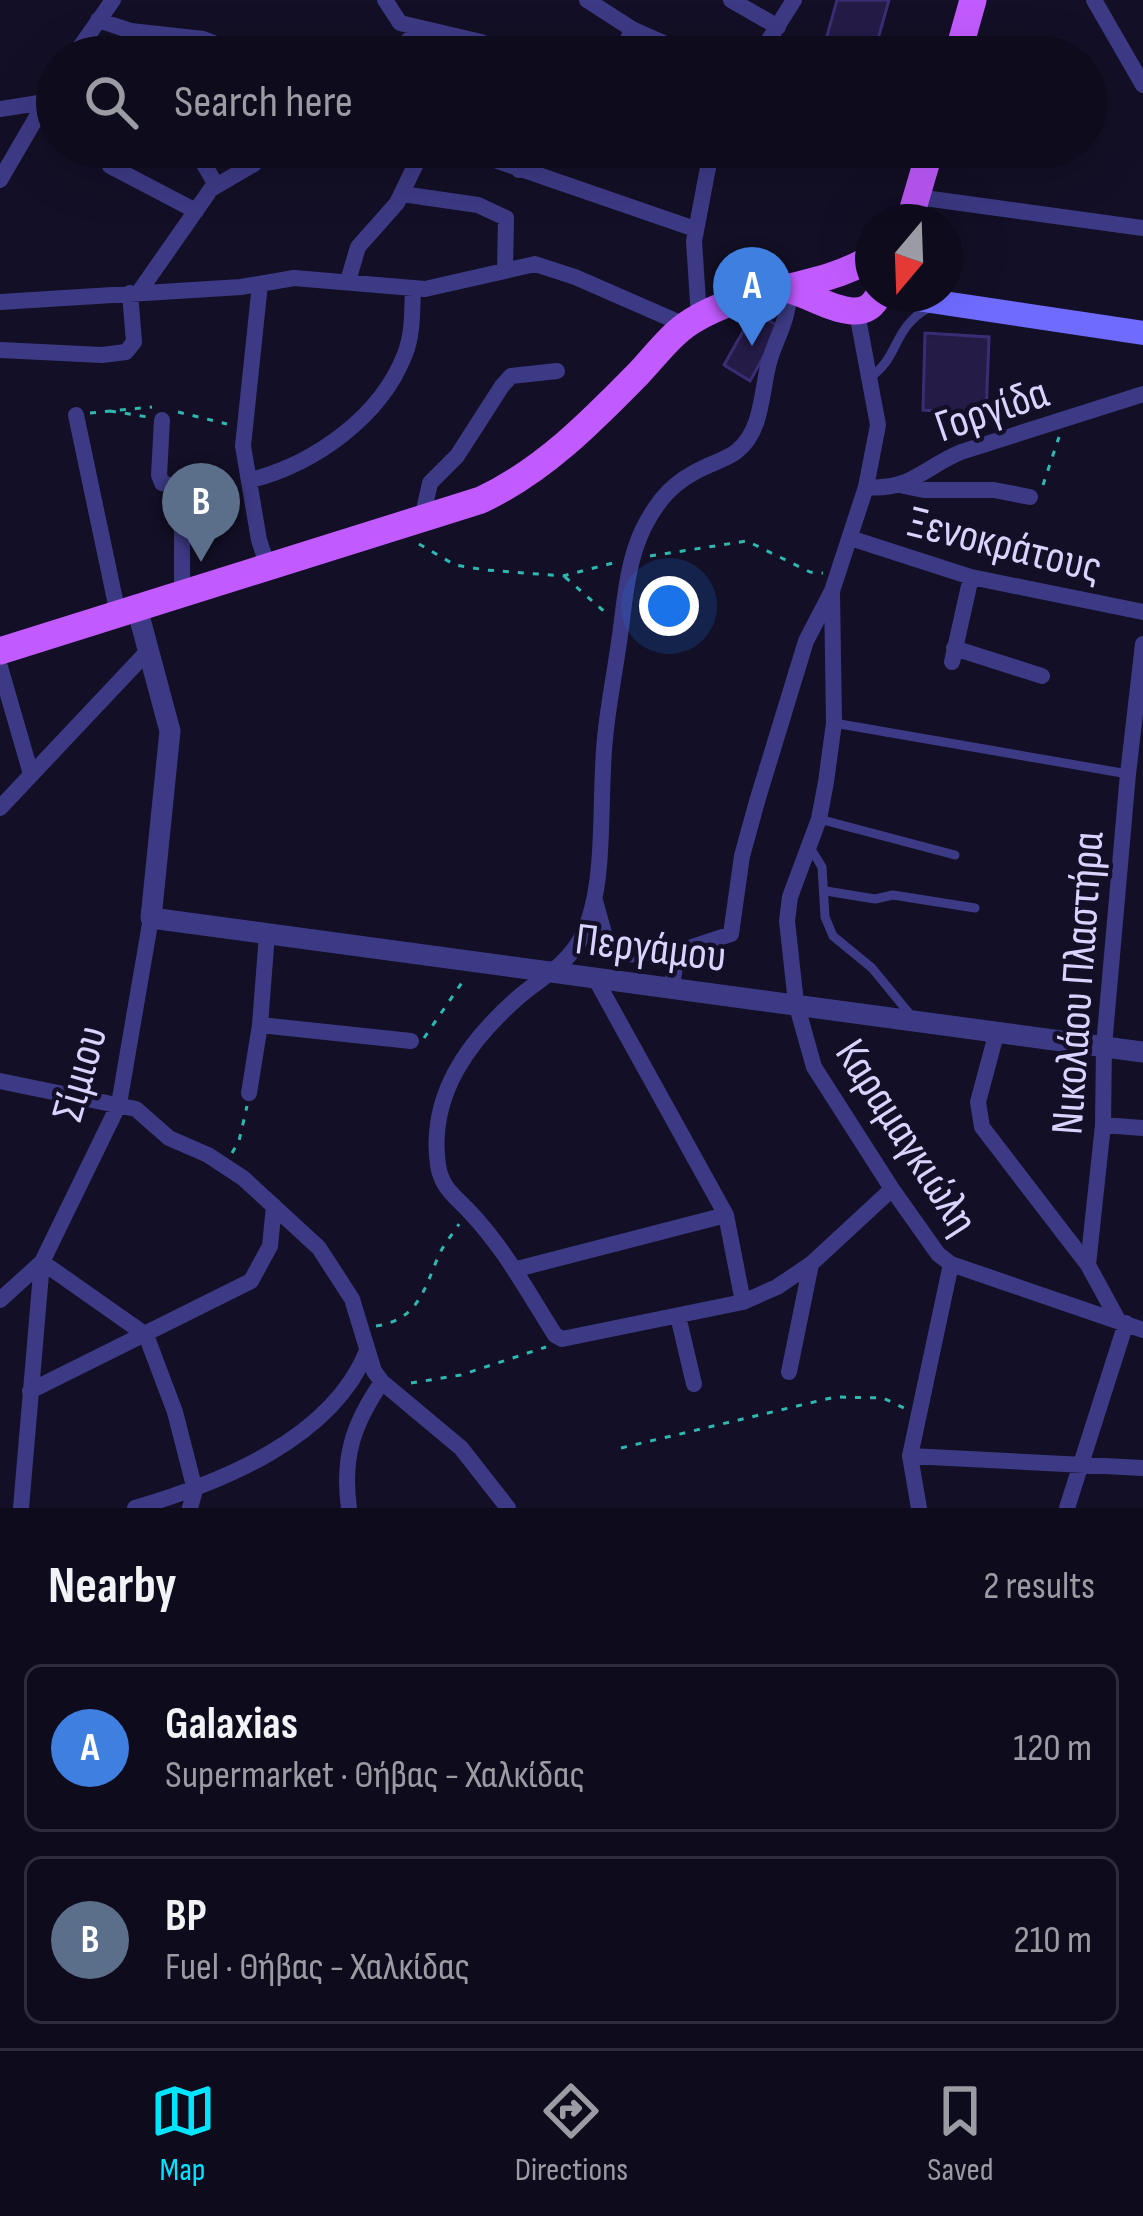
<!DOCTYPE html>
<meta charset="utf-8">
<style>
:root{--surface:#0e0b1c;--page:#1c1929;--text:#f1f3f6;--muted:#9b9ba3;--line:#2e2b3b;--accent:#00e5ff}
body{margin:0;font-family:"Sofia Sans Condensed",sans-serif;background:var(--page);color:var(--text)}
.compass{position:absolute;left:855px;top:204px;width:108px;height:108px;border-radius:50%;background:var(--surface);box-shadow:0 12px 48px #0002;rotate:199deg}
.you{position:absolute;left:669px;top:606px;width:42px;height:42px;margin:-30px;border:9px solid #fff;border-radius:50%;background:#1a73e8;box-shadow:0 0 0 18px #1a73e833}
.badge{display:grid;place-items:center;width:78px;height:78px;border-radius:50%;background:var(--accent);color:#fff;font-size:39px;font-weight:700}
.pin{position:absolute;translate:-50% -99px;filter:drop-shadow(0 3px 6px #0008)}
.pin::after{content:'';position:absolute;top:63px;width:42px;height:36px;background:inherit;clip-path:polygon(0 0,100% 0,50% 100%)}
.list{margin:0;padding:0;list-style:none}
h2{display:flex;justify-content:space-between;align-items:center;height:156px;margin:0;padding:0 48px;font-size:51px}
h2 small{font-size:39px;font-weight:400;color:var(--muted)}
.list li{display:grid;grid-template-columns:78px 1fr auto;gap:36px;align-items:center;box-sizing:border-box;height:168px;margin:0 24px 24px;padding:0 24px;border:3px solid var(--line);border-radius:18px}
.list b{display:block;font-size:45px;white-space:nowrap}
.list p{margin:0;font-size:39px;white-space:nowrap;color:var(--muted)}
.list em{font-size:39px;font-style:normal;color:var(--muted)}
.icon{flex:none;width:66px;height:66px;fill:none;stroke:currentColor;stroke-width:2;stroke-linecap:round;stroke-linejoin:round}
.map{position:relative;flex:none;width:1143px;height:1508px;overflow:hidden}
.search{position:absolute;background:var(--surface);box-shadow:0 12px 48px #0002;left:36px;right:36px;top:36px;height:132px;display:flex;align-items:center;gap:30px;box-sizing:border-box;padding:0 42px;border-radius:66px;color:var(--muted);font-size:45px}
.sheet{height:540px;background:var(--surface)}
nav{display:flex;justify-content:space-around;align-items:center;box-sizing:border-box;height:168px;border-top:3px solid var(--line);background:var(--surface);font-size:33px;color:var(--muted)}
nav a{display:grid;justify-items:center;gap:6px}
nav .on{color:var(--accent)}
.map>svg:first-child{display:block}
.building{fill:#241b47;stroke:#3b2d73;stroke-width:3}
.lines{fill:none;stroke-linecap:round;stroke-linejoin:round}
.path{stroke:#2fb8b0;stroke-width:3;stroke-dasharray:6 9;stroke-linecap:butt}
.service{stroke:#3d3a85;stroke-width:9}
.minor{stroke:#3d3a85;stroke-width:16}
.tertiary{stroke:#3d3a85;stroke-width:21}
.secondary{stroke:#6f6bff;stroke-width:24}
.primary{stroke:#c25bff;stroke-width:27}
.labels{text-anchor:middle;stroke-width:9;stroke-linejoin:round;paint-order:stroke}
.street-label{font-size:45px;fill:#d9d4ff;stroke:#130f26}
</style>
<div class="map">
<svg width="1143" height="1508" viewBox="0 0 1143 1508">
<rect width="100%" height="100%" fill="#130f26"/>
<path class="building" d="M837,0H889L873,57H821Z
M754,312L780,327L750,381L724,365Z
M925,333L989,337L986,415L923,410Z"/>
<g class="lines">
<path class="path" d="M110,411L148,417
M178,412L227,424
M90,413L152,407
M1043,485L1059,437
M419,544L455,565L486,570L563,576L617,562
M650,556L747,541L810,572L823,573
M565,577L607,614
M424,1038L463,981
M232,1153L239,1141L247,1106
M376,1326C417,1320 424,1291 438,1257C443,1245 452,1235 459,1224
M411,1383L461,1375L546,1347
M621,1448L835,1397L883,1398L904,1408"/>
<path class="service" d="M869,378C901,357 891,328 930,307
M834,723L1128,774
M819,819L955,855
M809,846L822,867L825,917L833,936L872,968L913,1018
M826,891L875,899L893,895L975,908"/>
<path class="minor" d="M385,0L400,23L481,42L513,57
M587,0L632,29L695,57
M731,0L778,27
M1094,0L1143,85
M98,20L131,31L203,39L249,57
M73,57L113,0
M390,57L410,39L415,28
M621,57L632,29
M758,57L794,0
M0,109L45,102
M194,147L216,185
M350,147L351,148
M457,147L695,229
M110,166L196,211
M519,170L536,147
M0,180L57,82
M402,194L478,205L506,218L505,271
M917,197L1143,228
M348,281L358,247L397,203L424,147
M260,284L243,446L259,540L268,567
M789,289C790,316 778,334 770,359C761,387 764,430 737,451C729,458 715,462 705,467C674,481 658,499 643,529C627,563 625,599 620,635C614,680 604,724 603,770C600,819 605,896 580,940C566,965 543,977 521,995C470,1039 428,1094 438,1165C441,1186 453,1195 467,1209C504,1247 527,1291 555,1335L562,1339L743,1302L777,1287L811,1264L892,1189
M139,292L211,189L254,164L267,147
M0,302L241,287L294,278L425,289L535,264L575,277L685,325
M699,317L694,241L712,147
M0,350L102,355L126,352L134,342L130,293
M76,415L118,614
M162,420L159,475L162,483L182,488V593
M251,480C314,464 381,417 405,354C413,334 412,311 413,289
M904,486L924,490H994L1030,497
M866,487C910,491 923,468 961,452L1143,394
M422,519L430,483L457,456L502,386L511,376L557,371
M850,538L971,577L1143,612
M832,591L834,723L826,782L819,819L790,897L787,921L796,1003L814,1067L892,1189L938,1254L951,1264L910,1456L919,1508
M954,648L1042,676
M952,662L971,577
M0,667L31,774
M0,808L147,652
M595,901L609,951L620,955L677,952
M596,980L726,1215L743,1302
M672,987L677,952L731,934L742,856L758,798L806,641L832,591L866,487L878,425L857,313
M260,1025L411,1041
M997,1031L978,1102L982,1127L1088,1265
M0,1081L136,1109L169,1138L208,1155L243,1178L319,1248L352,1299L374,1371L382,1382L461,1448L508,1508
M249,1093L260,1025L267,934
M1103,1125L1143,1128
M951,1264L1143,1330
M517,1269L726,1215
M0,1300L42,1262L146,1335L175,1412L195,1490L190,1508
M678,1316L694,1384
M1118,1320L1088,1265L1103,1125L1104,1046L1128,774L1143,644
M789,1372L811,1264
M30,1391L251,1281L270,1246L274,1206
M910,1456L1143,1468
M21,1508L42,1262L119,1104L151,918
M135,1508C219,1483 331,1440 367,1351
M349,1508C342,1458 353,1424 382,1382
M1067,1508L1126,1323"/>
<path class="tertiary" d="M137,608L170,731L151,918L1143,1052"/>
<path class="secondary" d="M884,294L1143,333"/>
<path class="primary" d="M957,57L973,0
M909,222L931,147
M793,291C821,299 863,330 879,294
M0,651L481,500C543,471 591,422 639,373C656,355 671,334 692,321C747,286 818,291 873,257"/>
</g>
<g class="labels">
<g class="street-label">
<text transform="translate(991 408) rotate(-19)" y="16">Γοργίδα</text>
<text transform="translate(1005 543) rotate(14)" y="16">Ξενοκράτους</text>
<text transform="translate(651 946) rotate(7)" y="16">Περγάμου</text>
<text transform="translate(1076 983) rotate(-86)" y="16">Νικολάου Πλαστήρα</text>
<text transform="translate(78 1073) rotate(-74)" y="16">Σίμιου</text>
<text transform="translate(908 1136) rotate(57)" y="16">Καραμαγκιώλη</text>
</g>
</g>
</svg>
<svg class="compass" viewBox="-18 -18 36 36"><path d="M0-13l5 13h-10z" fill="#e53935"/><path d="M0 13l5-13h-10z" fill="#9b9ba3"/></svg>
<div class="you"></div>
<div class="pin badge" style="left:752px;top:346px;background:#3f7fe0">A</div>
<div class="pin badge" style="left:201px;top:562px;background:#5c6f8a">B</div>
<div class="search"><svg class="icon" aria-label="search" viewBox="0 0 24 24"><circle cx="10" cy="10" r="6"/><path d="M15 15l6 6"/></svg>Search here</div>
</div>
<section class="sheet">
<h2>Nearby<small>2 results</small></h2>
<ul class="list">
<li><span class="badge" style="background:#3f7fe0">A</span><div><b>Galaxias</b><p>Supermarket · Θήβας - Χαλκίδας</p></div><em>120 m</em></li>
<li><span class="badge" style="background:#5c6f8a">B</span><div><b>BP</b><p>Fuel · Θήβας - Χαλκίδας</p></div><em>210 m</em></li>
</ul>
</section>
<nav>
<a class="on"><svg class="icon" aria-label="map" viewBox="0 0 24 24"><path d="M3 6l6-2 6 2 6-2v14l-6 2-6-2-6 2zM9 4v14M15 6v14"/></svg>Map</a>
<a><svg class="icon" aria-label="directions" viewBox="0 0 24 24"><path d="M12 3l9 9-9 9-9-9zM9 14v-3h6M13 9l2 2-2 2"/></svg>Directions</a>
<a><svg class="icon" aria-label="saved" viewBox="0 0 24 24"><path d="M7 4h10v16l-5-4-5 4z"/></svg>Saved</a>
</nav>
